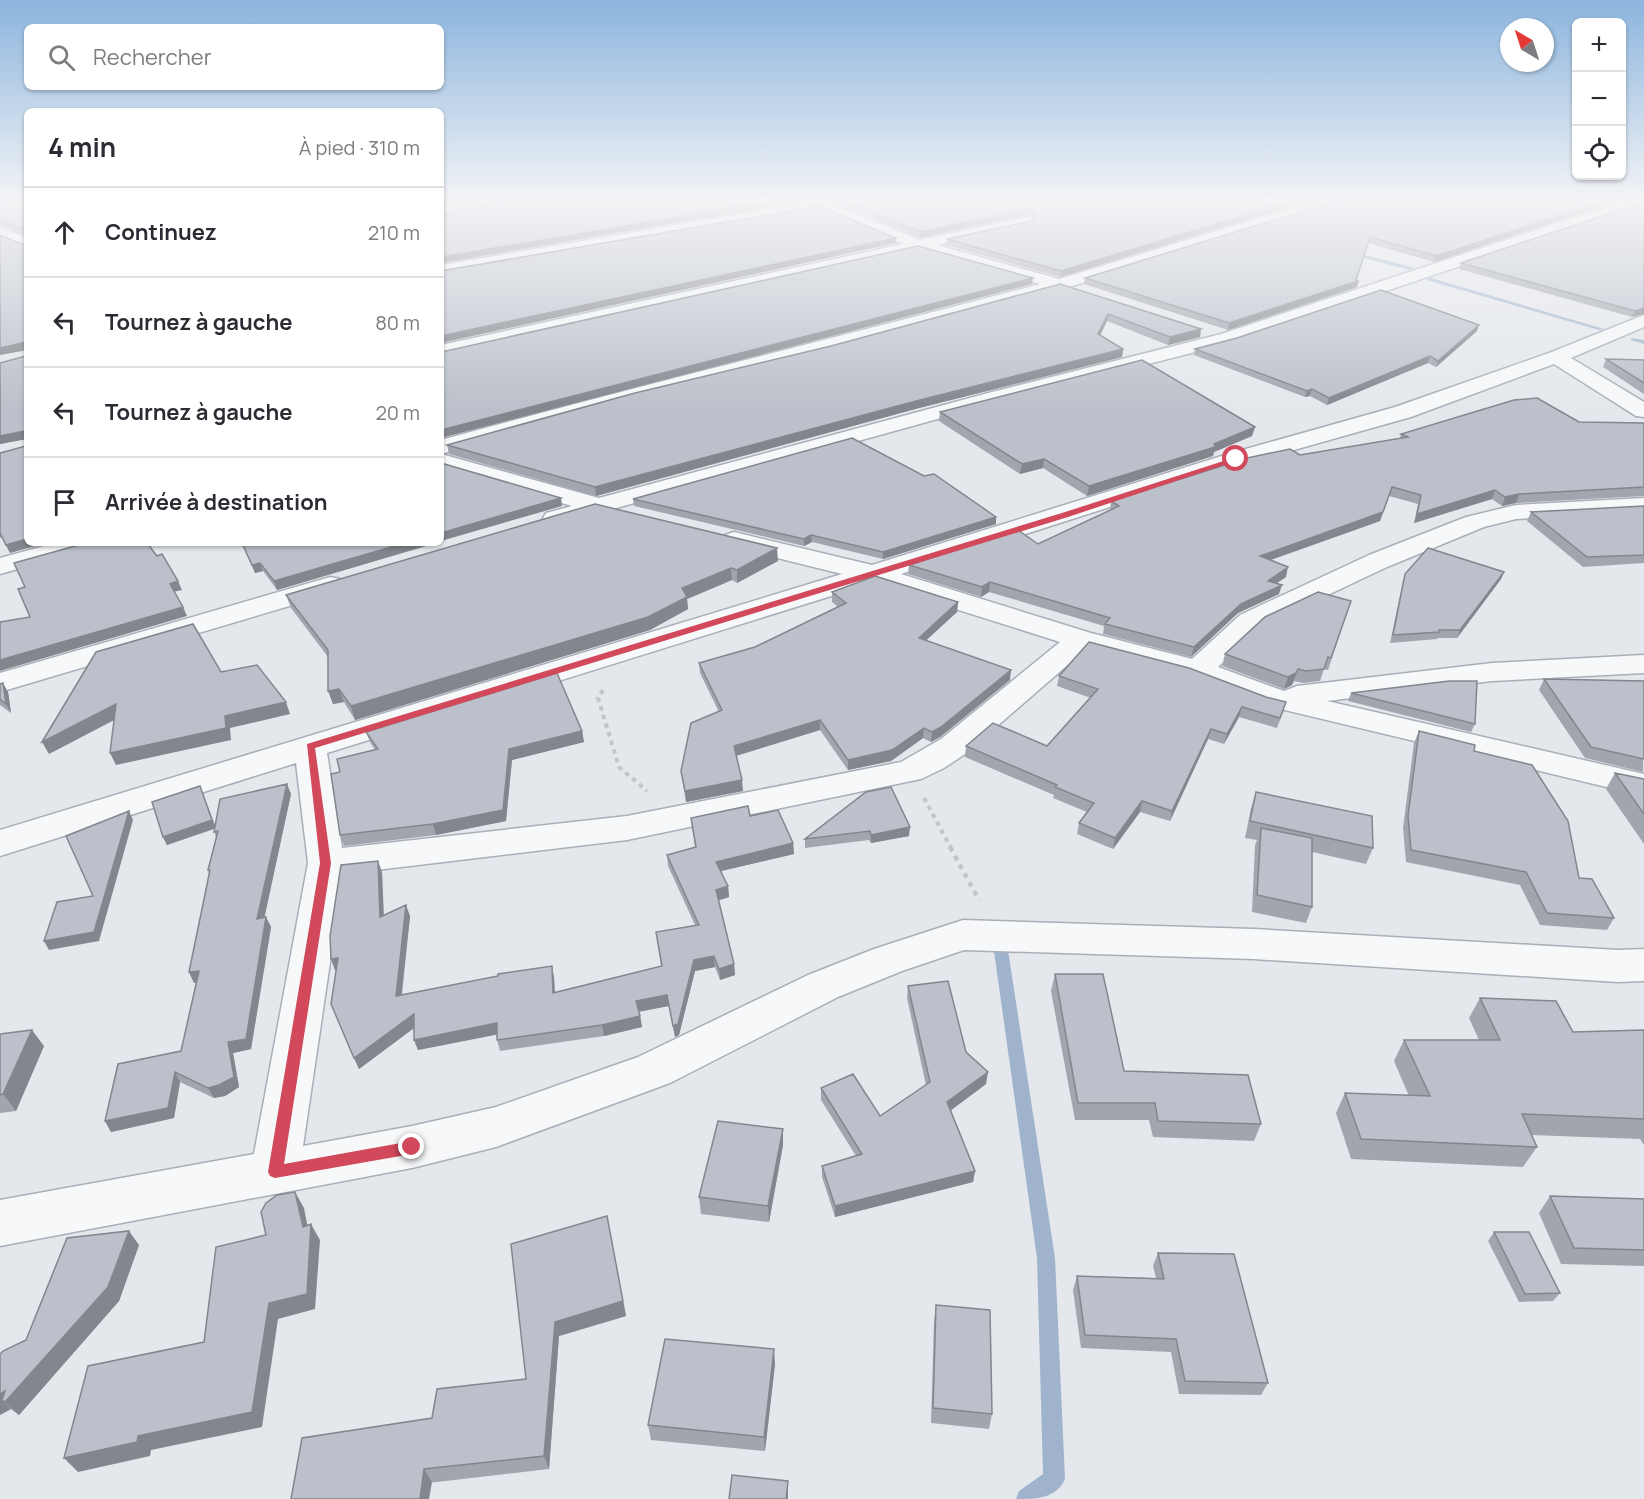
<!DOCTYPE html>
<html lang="fr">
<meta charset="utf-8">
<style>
:root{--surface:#fff;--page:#f2f2f3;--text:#2b2b33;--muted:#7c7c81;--line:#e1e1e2}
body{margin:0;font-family:Manrope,sans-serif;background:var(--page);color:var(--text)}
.controls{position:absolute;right:18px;top:18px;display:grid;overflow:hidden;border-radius:9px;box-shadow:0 2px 4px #0004}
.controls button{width:54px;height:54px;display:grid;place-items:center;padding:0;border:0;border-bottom:2px solid var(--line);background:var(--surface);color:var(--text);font:30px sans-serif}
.compass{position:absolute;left:1500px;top:18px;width:54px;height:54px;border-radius:50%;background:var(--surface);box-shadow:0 2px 4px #0004;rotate:321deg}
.stop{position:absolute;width:18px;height:18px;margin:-14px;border:4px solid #d1495b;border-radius:50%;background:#fff}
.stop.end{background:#d1495b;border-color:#fff;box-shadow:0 2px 6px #0008}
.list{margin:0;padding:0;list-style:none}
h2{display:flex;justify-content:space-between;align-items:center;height:78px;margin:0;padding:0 24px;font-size:26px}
h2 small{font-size:20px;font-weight:400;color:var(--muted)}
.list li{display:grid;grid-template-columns:39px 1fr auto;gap:18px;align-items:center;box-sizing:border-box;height:90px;padding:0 24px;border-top:2px solid var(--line)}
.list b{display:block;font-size:22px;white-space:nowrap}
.list em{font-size:20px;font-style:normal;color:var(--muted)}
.icon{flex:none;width:33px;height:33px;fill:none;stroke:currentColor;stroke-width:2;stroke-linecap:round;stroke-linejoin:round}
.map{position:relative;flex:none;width:1644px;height:1499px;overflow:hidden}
.search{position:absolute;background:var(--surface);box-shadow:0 2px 4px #0004;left:24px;top:24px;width:420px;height:66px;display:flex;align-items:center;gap:15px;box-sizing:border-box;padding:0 21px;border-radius:9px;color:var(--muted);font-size:22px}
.panel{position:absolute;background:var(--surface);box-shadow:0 2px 4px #0004;left:24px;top:108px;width:420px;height:438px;border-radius:9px}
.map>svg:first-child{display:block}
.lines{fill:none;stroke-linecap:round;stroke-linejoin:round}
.stream{fill:#9fb4cc;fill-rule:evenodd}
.minor-casing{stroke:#a9aeb7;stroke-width:3}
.path-far1{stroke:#c2c5cb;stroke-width:4;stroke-dasharray:4.5 4.5;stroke-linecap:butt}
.path{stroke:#c2c5cb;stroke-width:4.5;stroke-dasharray:5 5;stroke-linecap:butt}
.minor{fill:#f7f8fa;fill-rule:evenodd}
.wall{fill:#a1a5ae}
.shaded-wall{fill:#83868d}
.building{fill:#bbc0ca;stroke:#83868d;stroke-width:1.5}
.route{fill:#d1495b}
</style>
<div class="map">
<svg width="1644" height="1499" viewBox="0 0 1644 1499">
<rect width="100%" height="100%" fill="#e4e7ec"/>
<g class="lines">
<path class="stream" d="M1350,251L1412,267L1413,268L1410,270L1348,254Z
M1427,278H1431L1604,329L1599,330L1427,280Z
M1631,338L1644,340V344L1631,340Z
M999,932L1004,933L1006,937L1055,1258L1065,1479C1056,1499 1036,1499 1016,1499L1019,1491L1043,1474L1037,1258L992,937L994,933Z"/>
<defs>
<path id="minor" d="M501,198H530L523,202L441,217V209Z
M798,198L834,200L835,205L920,240L1026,217L1031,218L1033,221L1031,224L937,245L1059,279L1325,198H1346L1344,201L1066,288L830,351L635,399L441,454V440C640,385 840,337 1040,284L918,250L441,357V345L903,244L819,209L552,254L441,275V265L805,203Z
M1634,198H1644V204L1235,342L1006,400L555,525L546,523L543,518L546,513L572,506L441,468V454L599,498L992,392L1221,334Z
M0,227L27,238V249L0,238Z
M1644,315V327L1571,358L1644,402V417L1636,416L1554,364L1411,417L1244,464L901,574L1091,633L1192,659L1240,615L1369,555L1466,517L1516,505L1644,498V512L1516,519L1484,527L1387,567L1260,627L1218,667L1284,691L1297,686L1492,663L1644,655V673L1492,681L1327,701L1644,774V796L1264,705L1187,676L1086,649L965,754L944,768L921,779L627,840L343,874L303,1146L412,1126L496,1107L638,1057L808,975L874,949L963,920L1254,929L1618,950L1644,949V981L1618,982L1254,959L964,950L902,971L838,997L670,1083L496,1147L412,1168L0,1246V1200L254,1154L308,863L296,763L0,856V830L842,574L725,545L721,540L725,535L734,532L872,565L1228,454L1395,407L1549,353ZM873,583L1060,642L941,739L901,762L627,816L342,848L327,753Z
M55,543H97L93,548L0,574V558Z
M330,577L340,579L344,585L340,591L0,692V673Z"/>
</defs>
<use href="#minor" class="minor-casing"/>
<path class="path-far1" d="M603,690L598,698L619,767L647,791
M924,798L951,848"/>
<path class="path" d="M950,847L979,900"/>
<use href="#minor" class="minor"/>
</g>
<path class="wall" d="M27,198V543L10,553L2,537L0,538V453L26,446L25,439L0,444L26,356V350L0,355L24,245L27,243V236L1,225H0V204Z
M834,198H1318L1060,277L946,245L947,239L1032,221L1033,218L1031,216L1026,215L920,238L837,203Z
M1627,198L1434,262L1368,243L1356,280L1358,281L1357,287L1228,330L1084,284L1085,278Z
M1644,202V314L1632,317L1459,269L1461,263Z
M1060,284L1201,329L1200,337L1168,345L1107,321L1100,335L1123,349L1122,357L919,408L596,496L449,454L447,445L831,346Z
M1477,331L1436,367L1428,363L1327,405L1310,396L1305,397L1194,355L1195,349Z
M1606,359L1644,360V394L1603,367Z
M940,412L1255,427L1252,436L1214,452L1213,456L1087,496L1043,468L1020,474L939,421Z
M1579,422L1644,423V496L1516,503L1502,506L1492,499L1414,523L1418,504L1389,496L1380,521L1270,560L1286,577L1276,583L1279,594L1238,613L1191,657L1103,634L1104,626L989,592L981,597L908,574L909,565L1038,544L1110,510L1111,501L1300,455L1400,438L1401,434Z
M633,499L996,524L883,559L812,542L804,546L634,506Z
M1644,506V563L1583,567L1527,521L1531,512Z
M242,543H436L277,590L263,571L255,573Z
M778,561L737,583L732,580L687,599L688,609L650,630L355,720L344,702L333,704L328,657L291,608L286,595Z
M1504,572L1501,579L1457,638H1438L1437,639L1390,643L1403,581L1405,574Z
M832,592L958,602L957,612L926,640L1010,680L940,737L931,742L923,738L891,761L848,770L820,730L736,756L743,791L686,802L681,771L719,712L700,673L699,663L755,647L838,607L832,602Z
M1351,601L1328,670L1324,669L1320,681L1303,683L1294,681L1292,685L1284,689L1222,666L1225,654Z
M1059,676L1283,712L1277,728L1239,717L1224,744L1208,739L1170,821L1140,812L1113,849L1077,834L1079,823L1087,812L1053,798L1054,795L965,757L966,746H1047L1091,698L1057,686Z
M1544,679L1644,681L1643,772L1585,758L1539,690Z
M0,684L8,692L11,713L0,705Z
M1351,693L1475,724L1471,732L1348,701Z
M582,731L584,742L512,760L506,821L436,835L344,846L340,835V772L375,750L370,742L366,732Z
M1419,731L1474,751L1579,878L1614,918L1607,930L1540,925L1520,885L1406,862L1403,828L1414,743Z
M1615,773L1644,779V844L1606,789Z
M866,792L909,836L871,843L869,840L805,848V839Z
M1256,792L1373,848L1366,864L1312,852V907L1306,923L1252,912L1255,845L1257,840L1245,838L1251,808Z
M291,794L264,917H266L271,927L251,1049L233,1053L239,1087L225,1096L214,1098L180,1082L174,1118L111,1132L105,1121L181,1051L196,982L194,983L189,972L209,874L208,870L216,838L214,829L167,845L163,837L203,795L215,826Z
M750,816L793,843L794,854L721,871L728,886L729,897L719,900L734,964L735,975L720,980L715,967L695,971L679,1035L675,1037L669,1006L639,1011L642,1027L604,1036L500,1051L497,1040V1034L418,1050L414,1028L359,1069L331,1004L336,970H335L331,959L382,872L384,916H410L402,995L554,977L555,992L661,966L656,932L695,925L668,866L667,855L695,847L691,818Z
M1055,974L1124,1071L1261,1124L1254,1141L1153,1137L1149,1120H1075L1051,991Z
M908,986L966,1052L986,1084L951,1110L975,1171L973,1182L835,1217L822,1177V1166L856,1156L821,1100V1088L880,1116L926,1085L907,998Z
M1480,998L1573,1032L1644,1030V1145L1640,1139L1531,1135L1537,1147L1523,1167L1351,1159L1336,1113L1345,1093L1409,1096L1394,1061L1404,1040H1479L1469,1018Z
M0,1034L44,1046L16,1111L0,1113Z
M783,1145L769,1222L701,1214L699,1197Z
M1550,1196L1644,1199V1266L1561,1264L1539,1213Z
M607,1216L626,1316L559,1336L549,1469L291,1499L432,1418L526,1379Z
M1494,1232L1560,1293L1553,1301L1519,1302L1488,1241Z
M139,1245L119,1301L19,1415L11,1409L0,1415V1354L26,1340Z
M1158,1253L1268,1383L1261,1395L1179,1394L1171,1352L1081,1348L1073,1290L1077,1276L1156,1278L1153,1266Z
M936,1305L992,1414L989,1429L931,1423L934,1321Z
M775,1364L765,1451L651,1440L648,1425Z"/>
<path class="shaded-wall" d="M459,198H489L441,207V201Z
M790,198H799V202L441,263V257Z
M1301,198H1318L1060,277L1061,271Z
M1613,198H1627L1434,262L1436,256Z
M1026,209V215L920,238V232Z
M896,238V243L441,343V336Z
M1033,278L1032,284L441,438V430Z
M1358,281L1357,287L1228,330L1229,323Z
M1644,308V314L1632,317L1635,311Z
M1108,314L1107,321L1097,342L1098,334Z
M1479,325L1477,331L1436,367L1438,361Z
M1201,329L1200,337L1168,345L1170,337Z
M26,342L27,350L0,355V348Z
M1123,349L1122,357L919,408L596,496L595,487L920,400Z
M1430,356L1428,363L1327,405L1329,398Z
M1312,389L1310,396L1305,397L1307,391Z
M1255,427L1252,436L1214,452L1213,456L1087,496L1089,486L1214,444Z
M25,431L27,439L0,444V436Z
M1044,459L1043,468L1020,474L1022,464Z
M1392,487L1380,521L1257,565L1260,556Z
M1495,490L1492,499L1414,523L1417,514Z
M1519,494L1516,503L1502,506L1505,497Z
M561,498L562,506L441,541V533Z
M996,517V524L883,559V552Z
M811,535L812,542L804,546V539Z
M27,539V543H46L10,553L6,545Z
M405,543H436L277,590L274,581Z
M777,548L778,561L737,583V570Z
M260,563L263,571L255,573L252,565Z
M1288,567L1286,577L1265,591L1268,581Z
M731,568L732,580L687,599L688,609L650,630L355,720L351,706L682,588Z
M1504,572L1501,579L1457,638L1460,630Z
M178,581L182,590L173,592L170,584Z
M990,582L989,592L981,597L982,587Z
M1282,585L1279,594L1238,613L1191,657L1194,647L1241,604Z
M958,602L957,612L919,647V638Z
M183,607L187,616L0,671V660Z
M1298,669L1292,685L1284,689L1288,677Z
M1011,670L1010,680L940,737L931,742L932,732Z
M3,683L8,692L11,713L6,704Z
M339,689L344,702L333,704L328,691Z
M286,702L290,714L230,728L231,740L116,765L110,753L225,716Z
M116,704L122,716L49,754L42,742Z
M1242,707L1239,717L1224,744L1227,734Z
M820,720V730L735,756L734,746Z
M924,728L923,738L891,761L848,770V760Z
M1211,729L1208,739L1170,821L1172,811Z
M582,731L584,742L512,760L506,821L436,835L433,824L509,749Z
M742,780L743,791L686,802L685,791Z
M287,784L291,794L262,929L257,919Z
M200,786L216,828L167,845L163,837Z
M1142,801L1140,812L1113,849L1115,838Z
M129,811L133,820L99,941L49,950L44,941L94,932Z
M910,827L909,836L871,843V835Z
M793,843L794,854L717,872L716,862Z
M378,861L382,872L384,928L380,917Z
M728,886L729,897L717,901L716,890Z
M406,905L410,916L400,1007L396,996Z
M266,917L271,927L251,1049L233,1053L239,1087L225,1096L214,1098L208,1088L228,1042Z
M714,956L715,967L695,971L679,1035L675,1037L673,1026L694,960Z
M338,958L342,969L335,970L331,959Z
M734,964L735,975L720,980L719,969Z
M552,966L554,977L555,1004L553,993Z
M199,971L204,981L194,983L189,972Z
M667,995L669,1006L638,1012L636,1001Z
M414,1014L418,1025L359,1069L354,1058Z
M640,1016L642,1027L604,1036L602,1025Z
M497,1023L500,1034L418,1050L414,1040Z
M32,1030L44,1046L16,1111L3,1094Z
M175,1072L180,1082L174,1118L111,1132L105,1121Z
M988,1072L986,1084L946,1114L947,1102Z
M783,1129V1145L769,1222L768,1206Z
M975,1171L973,1182L835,1217V1206Z
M295,1192L304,1208L310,1239L311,1224L320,1240L315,1309L278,1319L262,1427L151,1450L150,1456L78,1472L64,1458L138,1436L269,1303L303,1227Z
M607,1216L626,1316L559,1336L549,1469L544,1456L555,1322Z
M129,1231L139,1245L119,1301L19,1415L2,1400L11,1409L0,1415V1394L5,1391Z
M774,1349L775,1364L765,1451L764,1437Z
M424,1469L432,1482L429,1499H420Z
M788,1481V1499H786Z"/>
<path class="building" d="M27,198V539L6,545L0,533V453L26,446L25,431L0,436V363L26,356V342L0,348V235L24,245L27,243V231L0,220V204Z
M441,198H459L441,201Z
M524,198H790L441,257V214Z
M837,198H1301L1061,271L947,239L1032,221L1035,214L1032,210L1026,209L920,232Z
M1346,198H1613L1436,256L1370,237L1356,280L1358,281L1229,323L1085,278Z
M1644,202V308L1635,311L1461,263Z
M819,206L896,238L441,336V271Z
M918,246L1033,278L441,430V352Z
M1060,284L1201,329L1170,337L1108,314L1098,334L1123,349L920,400L595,487L447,445L635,393L831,346Z
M1381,290L1479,325L1438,361L1430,356L1329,398L1312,389L1307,391L1195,349L1237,338Z
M1606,359L1644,360V383Z
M1142,360L1255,427L1214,444L1215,447L1089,486L1044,459L1022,464L940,412Z
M1537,398L1579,422L1644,423V487L1519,494L1505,497L1495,490L1417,514L1421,495L1392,487L1383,512L1260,556L1288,567L1268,581L1282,585L1241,604L1194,647L1105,624L1110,618L990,582L982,587L909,565L1018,530L1038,544L1119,506L1111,501L1247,458L1290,449L1300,455L1408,437L1401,434L1514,400Z
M852,438L924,476L934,474L996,517L883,552L811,535L804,539L633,499Z
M441,463L561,498L441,533Z
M595,504L777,548L737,570L731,568L682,588L687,597L648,617L351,706L339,689L328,691V650L286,595Z
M1644,506V555L1587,557L1531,512Z
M86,543H147L157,556L162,554L178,581L170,584L183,607L0,660V622L30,617L18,589L25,587L14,563Z
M242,543H405L274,581L260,563L252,565Z
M1428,548L1504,572L1460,630H1439L1440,632L1393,635L1405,574Z
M875,576L958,602L919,638L1011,670L941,727L932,732L924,728L892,750L848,760L820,720L734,746L742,780L685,791L681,771L691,723L722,710L699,663L755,647L846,603L832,592Z
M1318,592L1351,601L1331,658L1328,657L1324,669L1306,671L1298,669L1296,673L1288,677L1225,654L1265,617Z
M193,624L221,672L257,665L286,702L225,716L226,728L110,753L116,704L42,742L96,652Z
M1089,642L1189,668L1266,697L1286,702L1280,718L1242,707L1227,734L1211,729L1172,811L1142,801L1115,838L1079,823L1094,803L1055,787L1057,785L966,746L993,723L1047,746L1098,689L1059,676Z
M557,673L582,731L509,749L503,810L433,824L340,835L331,774L340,772L337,759L378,749L366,732Z
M1544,679L1644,681V759L1591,747Z
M1449,681H1477L1475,724L1351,693Z
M3,683L6,704L0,699V684Z
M1419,731L1475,745L1474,751L1532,765L1568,821L1579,878L1592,879L1614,918L1547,913L1526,872L1411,850L1408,816Z
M1615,773L1644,779V814Z
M287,784L257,919L266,917L246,1039L228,1042L234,1077L219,1085L208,1088L175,1072L168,1108L105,1121L118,1064L181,1051L199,971L189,972L210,870H208L218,831L214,832L220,799Z
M200,786L212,820L163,837L152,802Z
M891,787L910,827L871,835L870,831L805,839L866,792Z
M1256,792L1372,816L1373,848L1250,821Z
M748,806L750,816L778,810L793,843L716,862L728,886L716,890L734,964L719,969L714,956L694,960L678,1024L673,1026L667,995L636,1001L640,1016L602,1025L497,1040V1023L414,1040V1014L354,1058L331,1004L338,958L331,959L330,936L341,865L378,861L380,917L406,905L396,996L498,976V974L552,966L553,993L662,966L656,932L699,925L667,855L696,847L691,818Z
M129,811L94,932L44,941L57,902L93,896L66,836Z
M1261,828L1312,838V907L1257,895Z
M1055,974H1103L1124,1071L1248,1075L1261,1124L1158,1121L1155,1103H1078Z
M948,981L966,1052L988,1072L947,1102L975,1171L835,1206L822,1166L862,1154L821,1088L853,1074L880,1116L930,1082L908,986Z
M1480,998L1556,1001L1573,1032L1644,1030V1119L1522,1114L1537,1147L1361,1139L1345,1093L1430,1096L1404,1040H1500Z
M32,1030L3,1094L0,1095V1034Z
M718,1121L783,1129L768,1206L699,1197Z
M295,1192L303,1227L311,1224L307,1294L269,1303L252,1412L138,1436L137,1442L64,1458L88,1366L204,1342L216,1247L266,1235L261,1212L266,1203L277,1195Z
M1550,1196L1644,1199V1250L1574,1248Z
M607,1216L623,1301L555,1322L544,1456L424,1469L420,1499H291L302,1438L432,1418L437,1389L526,1379L511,1244Z
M129,1231L108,1287L5,1402L2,1400L5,1391L0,1394V1354L3,1351L26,1340L67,1238Z
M1494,1232H1529L1560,1293L1525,1294Z
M1158,1253L1234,1254L1268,1383L1185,1381L1176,1339L1085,1335L1077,1276L1164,1279Z
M936,1305L990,1310L992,1414L933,1408Z
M665,1339L774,1349L764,1437L648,1425Z
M732,1475L788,1481L786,1499H729Z"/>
<linearGradient id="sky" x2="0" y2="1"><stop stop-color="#8bb4dd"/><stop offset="0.49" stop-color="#f3f4f6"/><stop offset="1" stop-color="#f3f4f6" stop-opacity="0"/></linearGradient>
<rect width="1644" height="408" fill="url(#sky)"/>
<path class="route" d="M1236,457L1239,460L1068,517L315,748L331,863L284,1164L412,1141L416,1143L419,1147L416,1152L412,1154L275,1178L270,1176L268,1172L320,863L307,744L1062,513Z"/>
</svg>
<div class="controls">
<button>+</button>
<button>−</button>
<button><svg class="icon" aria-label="locate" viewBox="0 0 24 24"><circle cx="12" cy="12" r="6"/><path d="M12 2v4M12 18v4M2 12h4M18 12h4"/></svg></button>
</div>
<svg class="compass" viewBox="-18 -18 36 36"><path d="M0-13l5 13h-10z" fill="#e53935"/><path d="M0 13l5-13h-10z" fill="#7c7c81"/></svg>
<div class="stop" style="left:1236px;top:459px"></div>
<div class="stop end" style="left:412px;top:1147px"></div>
<div class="search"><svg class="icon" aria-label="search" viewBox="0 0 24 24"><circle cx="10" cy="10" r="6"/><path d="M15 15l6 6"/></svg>Rechercher</div>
<section class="panel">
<h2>4 min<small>À pied · 310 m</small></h2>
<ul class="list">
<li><svg class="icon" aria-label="ahead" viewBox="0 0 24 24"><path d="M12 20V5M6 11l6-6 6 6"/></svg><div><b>Continuez</b></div><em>210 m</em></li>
<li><svg class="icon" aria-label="left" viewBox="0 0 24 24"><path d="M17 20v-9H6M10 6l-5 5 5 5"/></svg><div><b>Tournez à gauche</b></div><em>80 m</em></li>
<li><svg class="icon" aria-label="left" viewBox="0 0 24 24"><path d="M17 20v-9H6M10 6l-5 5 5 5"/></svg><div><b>Tournez à gauche</b></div><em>20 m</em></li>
<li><svg class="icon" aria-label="arrive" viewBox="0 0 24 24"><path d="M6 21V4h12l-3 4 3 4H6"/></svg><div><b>Arrivée à destination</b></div></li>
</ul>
</section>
</div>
